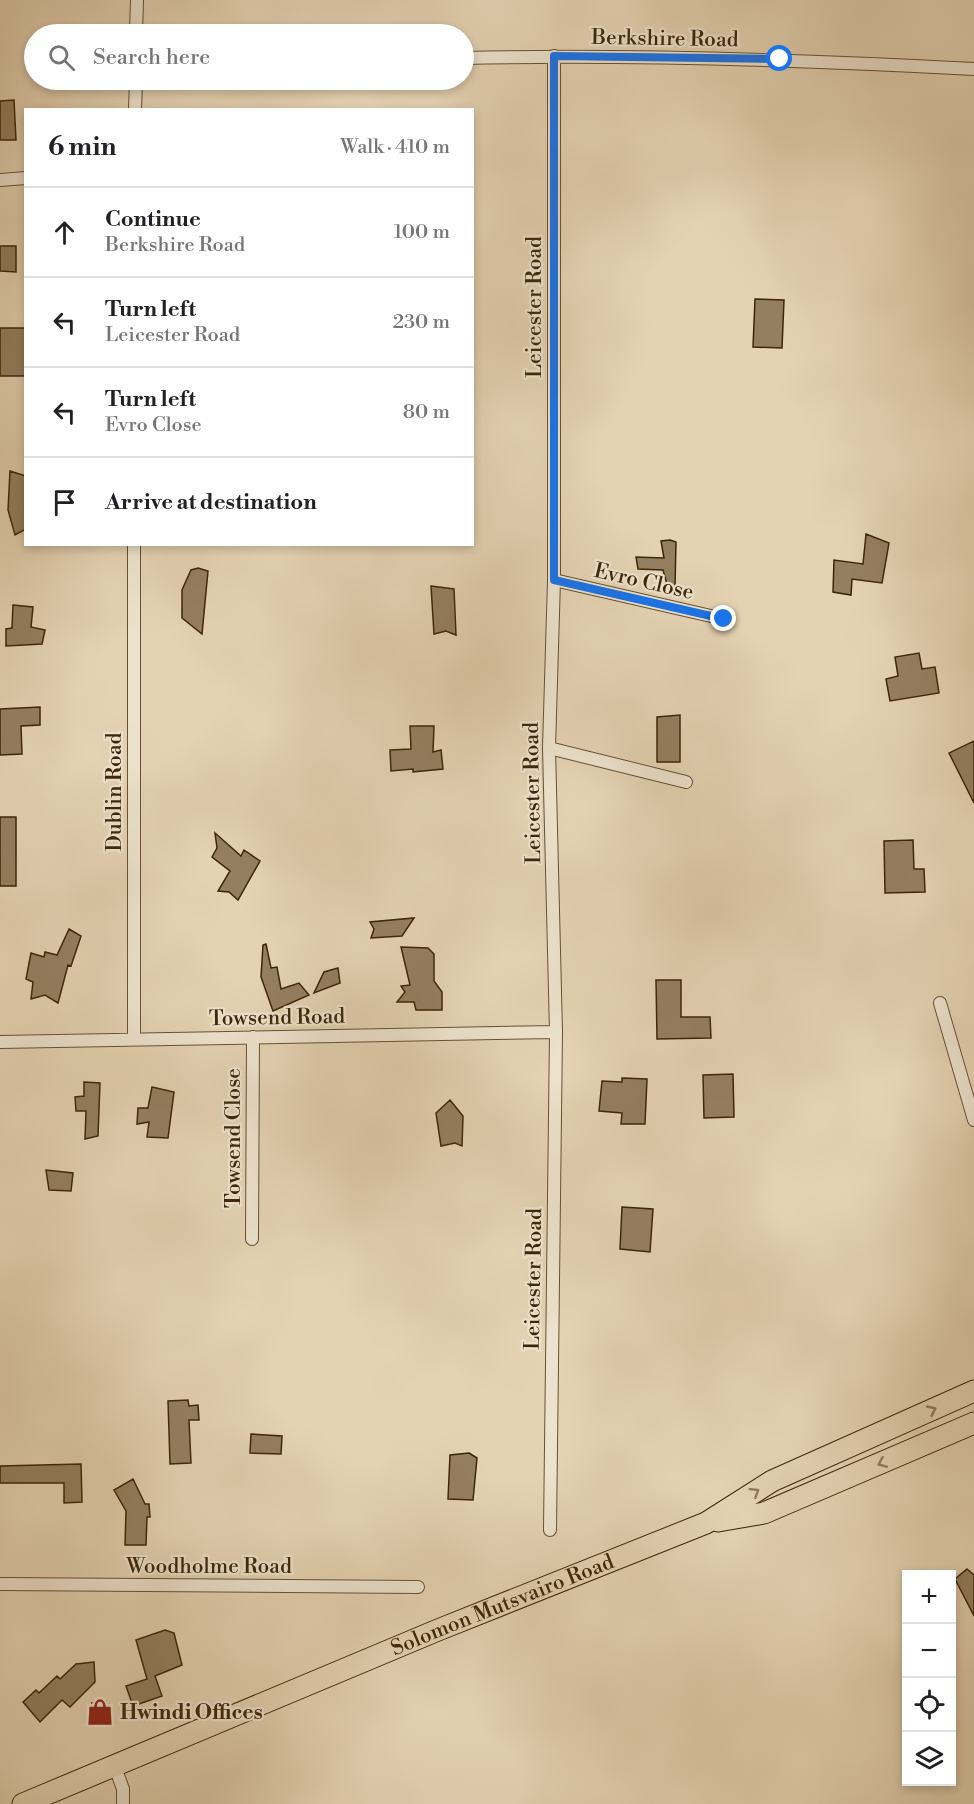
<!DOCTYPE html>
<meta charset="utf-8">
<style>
:root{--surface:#fff;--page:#f2f2f2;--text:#202124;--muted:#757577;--line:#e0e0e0}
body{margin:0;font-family:"Libre Bodoni",serif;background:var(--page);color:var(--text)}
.controls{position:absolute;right:18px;bottom:18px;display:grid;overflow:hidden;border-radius:0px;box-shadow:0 3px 9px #0003}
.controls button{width:54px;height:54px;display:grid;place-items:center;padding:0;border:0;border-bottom:2px solid var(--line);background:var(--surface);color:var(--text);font:30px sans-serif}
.stop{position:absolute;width:18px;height:18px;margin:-14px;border:4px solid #1a73e8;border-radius:50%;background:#fff}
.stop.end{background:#1a73e8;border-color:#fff;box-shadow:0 2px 6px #0008}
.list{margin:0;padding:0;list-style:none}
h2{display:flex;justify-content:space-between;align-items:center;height:78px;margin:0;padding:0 24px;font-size:26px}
h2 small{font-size:20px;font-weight:400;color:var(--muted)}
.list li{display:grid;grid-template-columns:39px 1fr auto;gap:18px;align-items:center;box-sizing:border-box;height:90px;padding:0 24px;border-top:2px solid var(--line)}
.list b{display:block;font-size:22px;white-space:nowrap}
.list p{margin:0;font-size:20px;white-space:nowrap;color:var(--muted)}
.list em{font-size:20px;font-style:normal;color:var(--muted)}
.icon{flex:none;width:33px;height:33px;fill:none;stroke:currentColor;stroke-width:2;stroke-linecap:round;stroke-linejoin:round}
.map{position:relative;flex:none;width:974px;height:1804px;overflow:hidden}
.search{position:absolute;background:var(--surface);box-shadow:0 3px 9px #0003;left:24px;top:24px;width:450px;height:66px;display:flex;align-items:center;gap:15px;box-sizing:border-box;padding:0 21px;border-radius:33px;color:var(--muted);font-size:22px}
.panel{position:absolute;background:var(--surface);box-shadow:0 3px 9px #0003;left:24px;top:108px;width:450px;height:438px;border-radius:0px}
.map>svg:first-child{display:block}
.building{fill:#947f60;stroke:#3d2607;stroke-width:1.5}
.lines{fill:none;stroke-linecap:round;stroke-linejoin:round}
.minor-casing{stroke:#675132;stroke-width:14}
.trunk-casing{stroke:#3d2607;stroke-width:23}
.minor{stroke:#ede2cd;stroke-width:12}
.trunk{stroke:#e4d2b2;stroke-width:21}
.oneway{stroke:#907c5c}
.route{stroke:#1a73e8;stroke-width:8}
.labels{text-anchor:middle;stroke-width:4.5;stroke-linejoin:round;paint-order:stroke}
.street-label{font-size:21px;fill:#3d2607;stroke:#ede2cd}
.poi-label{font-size:21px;font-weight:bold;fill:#3d2607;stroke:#ede2cd;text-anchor:start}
</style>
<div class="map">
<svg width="974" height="1804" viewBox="0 0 974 1804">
<rect width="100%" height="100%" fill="#e4d2b2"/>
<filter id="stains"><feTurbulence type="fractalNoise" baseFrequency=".00333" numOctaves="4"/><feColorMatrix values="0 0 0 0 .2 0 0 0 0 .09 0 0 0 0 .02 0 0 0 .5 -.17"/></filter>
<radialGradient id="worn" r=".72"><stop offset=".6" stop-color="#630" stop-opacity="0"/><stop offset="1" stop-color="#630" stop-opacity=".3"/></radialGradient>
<path class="building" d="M14,100L16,140H0V101Z
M0,246H16V272L0,271Z
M755,299L784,300L782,348L753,347Z
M0,328H26V376H0Z
M10,471L26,476V529L15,535L8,510Z
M866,534L889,543L882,583L852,579L851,595L833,592L834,560L863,564Z
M670,540L676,542L675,587L668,588L663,570L638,569L636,557L664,558L661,541Z
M198,568L208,571L202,634L182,618V590L191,570Z
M431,586L454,589L456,635L446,631L434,634Z
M13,605L33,607L31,627L45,630L42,644L6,646V629L12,628Z
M919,653L922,669L935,667L939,693L890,701L886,679L898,676L895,657Z
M40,707V725L21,726L22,754L0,755V709Z
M680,715V762H657V717Z
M410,726H434L433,752L441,750L443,769L413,772V769L391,771L390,750L411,749Z
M974,741V803L949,753Z
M0,817H16V886H0Z
M215,833L241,856L244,850L260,861L238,900L229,892L218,891L230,871L212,857L217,848Z
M913,840L914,869H924L925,892L885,893L884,841Z
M414,918L402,936L371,938L374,929L370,922Z
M69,929L81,936L71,966L68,965L58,1003L45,995L31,999L33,982L26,979L31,953L44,957L45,952L57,955Z
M266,944L271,968L277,967L281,989L299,983L309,995L273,1011L261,977L263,945Z
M401,947L428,948L434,954V981L442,992V1010H416L414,1002H397L405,992L401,986L410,985Z
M338,968L340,983L314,993L324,972Z
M656,980H681V1017H710L711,1038L657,1039Z
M733,1074L734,1117L704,1118L703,1075Z
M622,1078L647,1079L645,1124H621L622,1113L599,1111L602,1081L622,1082Z
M84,1082L100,1083L98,1136L85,1139L86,1111H76L75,1097L84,1096Z
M152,1087L174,1092L168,1138L147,1137L149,1122L137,1124L138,1108H148Z
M450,1100L463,1116L462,1146L455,1143L441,1146L436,1113Z
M46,1170L73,1173L71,1191L49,1190Z
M622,1207L653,1209L650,1252L620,1249Z
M188,1400L189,1406L198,1405L199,1420H189L191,1463L170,1464L168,1401Z
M251,1434L282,1436L281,1454L250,1453Z
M469,1453L477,1458L473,1500L448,1499L450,1455Z
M81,1464L82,1502L64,1503V1483H0V1466Z
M133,1479L145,1504H149L150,1517H147L146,1545H125L126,1511L114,1490Z
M967,1569L974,1575V1616L955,1579Z
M165,1630L174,1633L182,1665L155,1676L162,1696L133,1706L126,1686L147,1679L136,1640Z
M94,1662L95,1682L70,1707L62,1700L40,1722L23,1702L36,1690L39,1693L57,1676L60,1679L76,1664Z
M106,1701L109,1720L95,1722L92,1703Z"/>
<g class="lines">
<defs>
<path id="minor" d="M136,34L137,0
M464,58C634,54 804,60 974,69
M135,110L136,80
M0,180L26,178
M134,544V1039
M554,580L724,619
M549,748L686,782
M940,1003L974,1120
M0,1042L556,1032
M252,1239L253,1037
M550,1530L556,1032L549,748L554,580V56
M0,1584L418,1587
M115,1767L123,1789V1804"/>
<g id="trunk">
<path d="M718,1521L764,1513L974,1423"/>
<path id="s1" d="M23,1804L438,1630L706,1523L772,1481L974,1391"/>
</g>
</defs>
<use href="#minor" class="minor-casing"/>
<use href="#trunk" class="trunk-casing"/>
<use href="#minor" class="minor"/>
<use href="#trunk" class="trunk"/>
</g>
<defs><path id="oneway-chevron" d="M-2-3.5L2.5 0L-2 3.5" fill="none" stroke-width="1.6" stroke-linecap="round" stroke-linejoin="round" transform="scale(1.5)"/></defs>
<g class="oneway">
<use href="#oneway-chevron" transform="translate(932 1410) rotate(-25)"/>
<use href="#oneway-chevron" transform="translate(882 1463) rotate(157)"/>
<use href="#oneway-chevron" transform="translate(755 1492) rotate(-32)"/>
</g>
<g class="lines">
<path class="route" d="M724,619L554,580V56L780,59"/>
</g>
<defs>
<symbol id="shop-bare" viewBox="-9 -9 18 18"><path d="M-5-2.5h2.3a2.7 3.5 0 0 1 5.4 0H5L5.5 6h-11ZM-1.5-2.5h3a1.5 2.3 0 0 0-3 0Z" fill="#8f2418" stroke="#ede2cd" stroke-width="2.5" paint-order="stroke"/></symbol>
</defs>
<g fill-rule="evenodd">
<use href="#shop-bare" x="81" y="1693" width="38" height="38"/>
</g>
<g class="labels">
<g class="street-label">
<text transform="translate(665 38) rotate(1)" y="7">Berkshire Road</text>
<text transform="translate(534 307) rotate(-90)" y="7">Leicester Road</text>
<text transform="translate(644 581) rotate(13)" y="7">Evro Close</text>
<text transform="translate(114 792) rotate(-90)" y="7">Dublin Road</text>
<text transform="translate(532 793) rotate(-91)" y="7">Leicester Road</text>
<text transform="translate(277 1017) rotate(-1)" y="7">Towsend Road</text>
<text transform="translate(233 1138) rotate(-90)" y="7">Towsend Close</text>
<text transform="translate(533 1279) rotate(-89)" y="7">Leicester Road</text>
<text x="209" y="1573">Woodholme Road</text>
<text dy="7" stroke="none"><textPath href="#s1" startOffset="519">Solomon Mutsvairo Road</textPath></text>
</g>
<g class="poi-label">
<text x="120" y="1719">Hwindi Offices</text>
</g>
</g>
<rect width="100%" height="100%" filter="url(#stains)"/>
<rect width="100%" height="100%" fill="url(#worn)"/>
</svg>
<div class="controls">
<button>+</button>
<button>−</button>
<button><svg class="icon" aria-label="locate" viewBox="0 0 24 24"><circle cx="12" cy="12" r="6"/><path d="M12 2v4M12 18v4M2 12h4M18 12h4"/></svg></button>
<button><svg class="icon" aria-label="layers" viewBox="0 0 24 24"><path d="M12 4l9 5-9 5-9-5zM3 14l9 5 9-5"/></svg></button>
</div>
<div class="stop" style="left:780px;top:59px"></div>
<div class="stop end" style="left:724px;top:619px"></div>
<div class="search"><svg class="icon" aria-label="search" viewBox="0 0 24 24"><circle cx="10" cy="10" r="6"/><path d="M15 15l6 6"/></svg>Search here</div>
<section class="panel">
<h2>6 min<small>Walk · 410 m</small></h2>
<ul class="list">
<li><svg class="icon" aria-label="ahead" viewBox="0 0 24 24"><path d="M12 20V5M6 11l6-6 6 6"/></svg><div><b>Continue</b><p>Berkshire Road</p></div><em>100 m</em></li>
<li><svg class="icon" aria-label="left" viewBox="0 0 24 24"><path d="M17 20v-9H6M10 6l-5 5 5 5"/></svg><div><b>Turn left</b><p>Leicester Road</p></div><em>230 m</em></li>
<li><svg class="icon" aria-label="left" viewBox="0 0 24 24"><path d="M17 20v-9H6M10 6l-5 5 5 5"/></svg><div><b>Turn left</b><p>Evro Close</p></div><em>80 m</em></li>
<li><svg class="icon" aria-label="arrive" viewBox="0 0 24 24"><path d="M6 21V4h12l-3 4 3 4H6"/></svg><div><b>Arrive at destination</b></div></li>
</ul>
</section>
</div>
